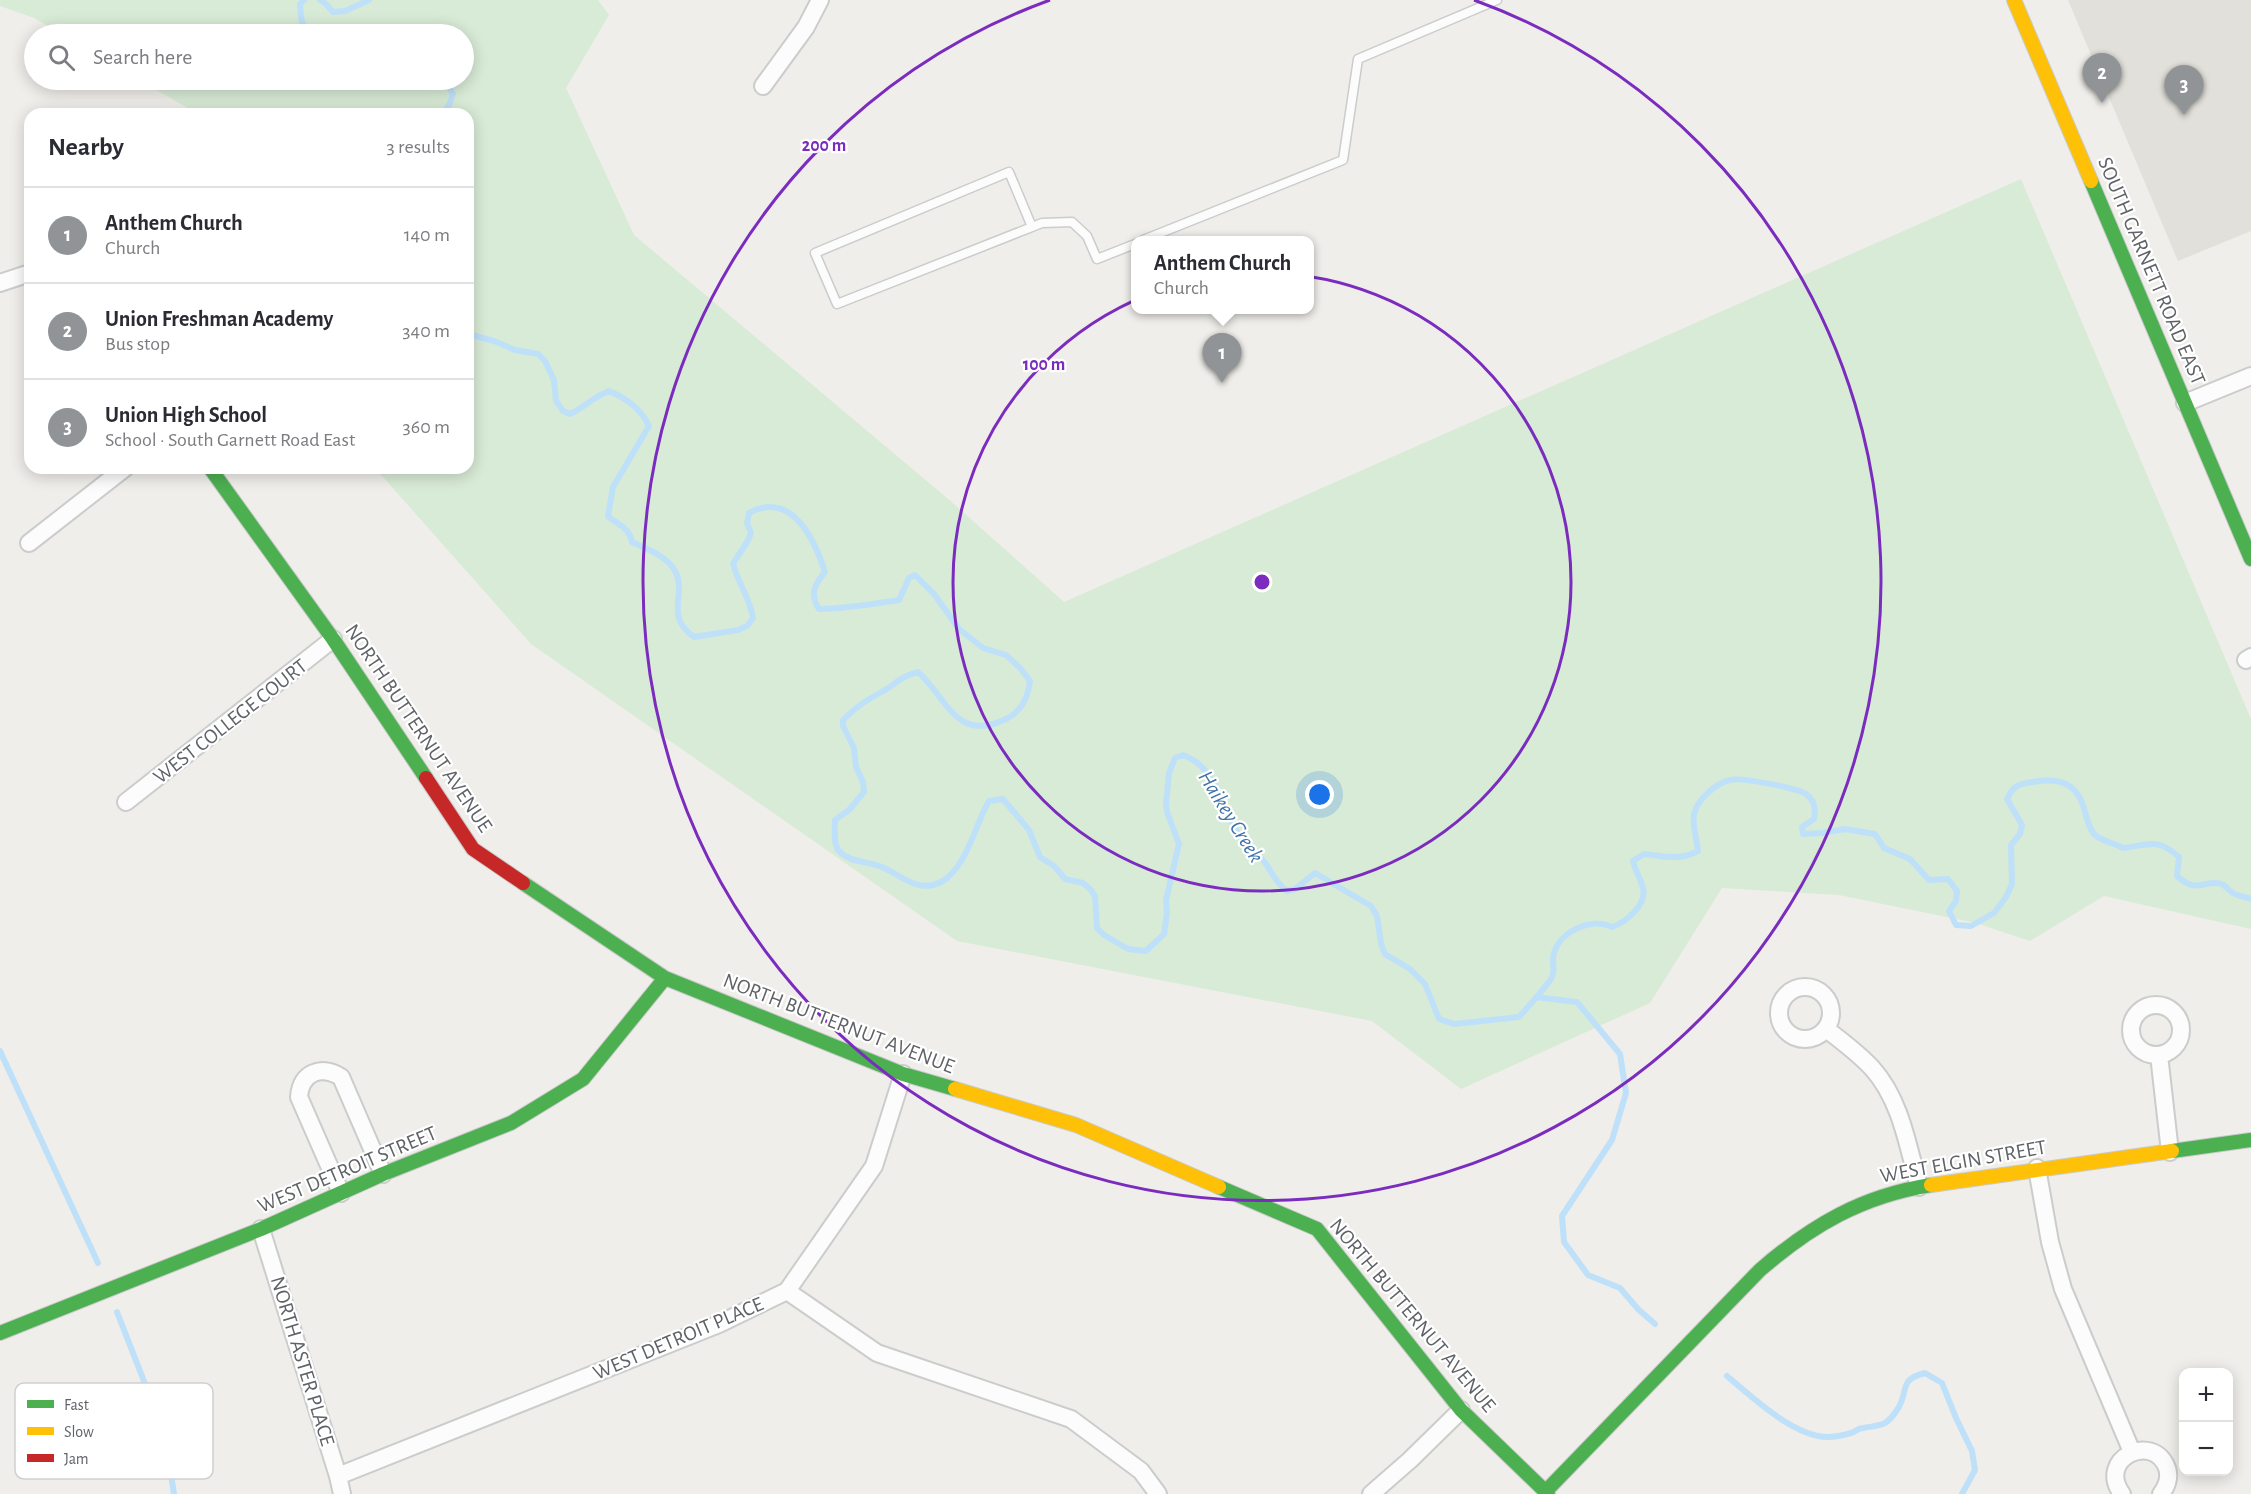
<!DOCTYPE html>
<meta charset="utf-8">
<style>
:root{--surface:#fff;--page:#f7f7f7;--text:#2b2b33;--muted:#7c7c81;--line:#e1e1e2;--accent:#919496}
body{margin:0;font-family:"Alegreya Sans",sans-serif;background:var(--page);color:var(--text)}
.controls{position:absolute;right:18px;bottom:18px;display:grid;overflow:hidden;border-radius:12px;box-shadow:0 3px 15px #0003}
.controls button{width:54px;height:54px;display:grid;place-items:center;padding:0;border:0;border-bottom:2px solid var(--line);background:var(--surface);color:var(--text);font:30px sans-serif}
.you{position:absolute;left:1320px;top:795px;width:21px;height:21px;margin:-15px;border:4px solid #fff;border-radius:50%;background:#1a73e8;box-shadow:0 0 0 9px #1a73e833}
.badge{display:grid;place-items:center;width:39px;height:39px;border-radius:50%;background:var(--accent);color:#fff;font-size:20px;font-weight:700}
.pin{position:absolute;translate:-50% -50px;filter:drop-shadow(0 2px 3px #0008)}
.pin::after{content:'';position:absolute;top:32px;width:21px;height:18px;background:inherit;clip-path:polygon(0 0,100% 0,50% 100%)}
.popup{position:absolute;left:1131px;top:236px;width:183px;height:78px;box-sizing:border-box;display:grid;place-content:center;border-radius:12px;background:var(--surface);filter:drop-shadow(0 2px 4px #0005);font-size:20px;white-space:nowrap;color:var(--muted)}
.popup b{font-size:22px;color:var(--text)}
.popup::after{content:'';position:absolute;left:50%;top:100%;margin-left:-12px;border:12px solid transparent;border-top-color:var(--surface)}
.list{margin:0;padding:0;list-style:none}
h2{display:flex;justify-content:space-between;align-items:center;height:78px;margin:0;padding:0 24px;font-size:26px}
h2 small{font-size:20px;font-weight:400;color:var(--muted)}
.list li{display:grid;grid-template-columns:39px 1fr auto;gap:18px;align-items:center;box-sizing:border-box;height:96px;padding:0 24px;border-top:2px solid var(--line)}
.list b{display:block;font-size:22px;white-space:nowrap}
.list p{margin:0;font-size:20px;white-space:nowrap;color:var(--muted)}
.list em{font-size:20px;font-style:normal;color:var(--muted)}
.icon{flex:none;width:33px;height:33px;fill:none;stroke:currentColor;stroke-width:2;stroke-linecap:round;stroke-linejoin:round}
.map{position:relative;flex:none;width:2251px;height:1494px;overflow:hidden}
.search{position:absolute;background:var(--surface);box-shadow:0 3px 15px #0003;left:24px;top:24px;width:450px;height:66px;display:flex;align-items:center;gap:15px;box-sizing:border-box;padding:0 21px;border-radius:33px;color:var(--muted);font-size:22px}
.panel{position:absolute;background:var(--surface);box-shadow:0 3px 15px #0003;left:24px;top:108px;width:450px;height:366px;border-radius:18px}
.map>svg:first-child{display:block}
.education{fill:#e2e0da}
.green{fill:#d8ebd6}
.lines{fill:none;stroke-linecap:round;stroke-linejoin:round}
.stream{stroke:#bfe0f9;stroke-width:6}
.lane-casing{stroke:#cbcccc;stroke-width:11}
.street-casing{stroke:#cbcccc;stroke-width:20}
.fast-casing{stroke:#cacacb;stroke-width:16}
.slow-casing{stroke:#cacacb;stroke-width:16}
.jam-casing{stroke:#cacacb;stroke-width:16}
.lane{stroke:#fdfcfc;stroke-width:8}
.street{stroke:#fdfcfc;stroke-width:16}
.fast{stroke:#4caf50;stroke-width:14}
.slow{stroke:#ffc107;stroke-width:14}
.jam{stroke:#c62828;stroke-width:14}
.ring{fill:none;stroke:#7b2cbf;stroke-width:3}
.labels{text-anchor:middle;stroke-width:4.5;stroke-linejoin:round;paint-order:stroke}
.street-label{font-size:21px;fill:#5f6368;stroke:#fff}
.water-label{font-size:22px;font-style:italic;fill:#4174aa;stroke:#fff}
.key{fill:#fff;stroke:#cfd0d2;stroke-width:1.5}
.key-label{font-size:16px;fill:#5f6368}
.centre{fill:#7b2cbf;stroke:#fff;stroke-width:3}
.ring-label{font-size:18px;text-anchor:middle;font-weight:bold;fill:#7b2cbf;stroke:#fff;stroke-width:4.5;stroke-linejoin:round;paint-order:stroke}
</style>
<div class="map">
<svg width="2251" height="1494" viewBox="0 0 2251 1494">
<rect width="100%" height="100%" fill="#efeeea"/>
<path class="education" d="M2068,0H2251V231L2178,261Z"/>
<path class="green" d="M0,0H598L609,15L566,88L634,235L947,498L1064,602L2021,179L2251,719V929L2104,896L2030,941L1976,923L1839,895L1722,888L1650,1003L1461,1089L1372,1021L957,941L531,644L375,468H468V114H198L139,80H464V34H62L34,18L0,6Z"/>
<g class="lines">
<path class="stream" d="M304,0L300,4C301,15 301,25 307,34
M320,0L325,3L333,12L345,11L369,0
M443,114L449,105L453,94L444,80
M468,334L494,341L515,350L538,354L545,361L554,380L556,401L563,411L570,414C585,407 593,397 609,391C626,398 641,409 649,426L613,487L608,516C618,525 630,528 632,542C647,549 667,556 675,571C688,595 663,615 694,637L738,630L747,626L753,618C750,598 738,583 733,564C739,553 747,545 751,533L747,523L749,513C791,490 814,538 825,572C815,584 809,594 819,609C845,609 873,604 899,600L909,578L915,575L934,594L959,629L983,648L1006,655L1021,669L1030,681C1028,697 1021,712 1006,719C956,743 948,699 918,672C904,675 896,683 885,690C867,700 858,705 843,720V726L854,748L856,767L863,782L864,792L849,810L835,820C835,830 833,844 839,851C850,863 868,861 882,867C901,875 918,894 941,882C967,868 975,824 989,801L1003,799L1029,830L1040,857L1054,866L1065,879L1083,883L1091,890L1095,896L1097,928L1104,935L1128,949L1146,951L1164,934L1167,913L1166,900L1179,844L1167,812L1166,804L1169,773L1175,758L1183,755C1216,767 1221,804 1237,832C1245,846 1251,849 1262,859C1272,870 1274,882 1287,891L1295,889L1315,873L1371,906L1377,916L1381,944L1385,954L1410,969L1425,984L1439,1019L1454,1024L1519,1017C1526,1009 1549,984 1552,977C1556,969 1551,960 1554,953C1560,931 1592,917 1612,927C1626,922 1647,905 1643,888C1641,879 1635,871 1633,861L1644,854C1665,856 1679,861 1698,851C1697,840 1692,825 1694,814C1697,800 1716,783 1730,780C1740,777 1797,788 1806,794C1815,800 1816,809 1814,819L1802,827L1803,834L1822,833L1845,829L1875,834L1884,848L1910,859L1929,880L1948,879L1957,891L1956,901L1949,911L1956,925L1971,926L1994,913L2006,897L2012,884L2011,845L2020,834L2022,825L2007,799C2013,786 2018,784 2032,782C2060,777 2078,783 2085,812C2087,820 2089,828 2094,834C2100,841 2114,843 2123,848C2150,845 2156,837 2179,857L2177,876C2198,895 2203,879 2222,884C2226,886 2229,891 2233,893C2238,896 2245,897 2251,899
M1536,997L1577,1002L1620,1054L1626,1093L1612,1140L1562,1216L1564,1242L1588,1275L1620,1288L1638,1309L1655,1324
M0,1051L98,1263
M117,1312L165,1435L174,1494
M1727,1376C1752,1397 1794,1437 1828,1437C1835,1437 1844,1435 1851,1433C1855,1432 1858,1428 1863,1428C1880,1425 1886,1427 1897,1410C1910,1391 1897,1380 1925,1373L1942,1383L1956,1418L1972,1451L1975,1470L1962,1494"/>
<defs>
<path id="lane" d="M1032,227L837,304L815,253L1009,172L1032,227L1042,223L1072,222L1087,236L1097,259L1135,244
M1143,240L1343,160L1358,59L1497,0"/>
<path id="street" d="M763,86L806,27L820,0
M0,283L30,273
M2185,403L2251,376
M29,543L125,468
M2246,660L2251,657
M126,802L333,639
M1779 1013a26 26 0 1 1 52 0a26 26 0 1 1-52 0Z
M2131 1030a25 25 0 1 1 50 0a25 25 0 1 1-50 0Z
M1826,1029C1842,1041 1858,1053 1872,1068C1901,1100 1908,1147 1919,1187
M2159,1055L2170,1152
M2037,1168L2050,1242L2063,1289L2132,1452
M341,1193L299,1097C301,1072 321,1065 341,1077L383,1174
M261,1229L338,1476L342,1494
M787,1291L877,1353L1071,1419L1141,1471L1158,1494
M338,1476L719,1324L787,1291L874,1166L903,1074
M1371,1494L1410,1460L1461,1410
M2122,1494C2096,1459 2153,1431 2167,1468C2170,1477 2167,1486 2161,1494"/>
<path id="fast" d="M2091,181L2251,559
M210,468L333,639L426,778
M523,883L665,978L903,1074L955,1089
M2172,1151L2251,1140
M1219,1187L1317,1229L1461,1410L1548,1494
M0,1333L261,1229L383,1174L511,1123L583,1079L665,978
M1545,1492L1760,1270C1812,1225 1862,1196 1931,1185"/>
<path id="slow" d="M2014,0L2091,181
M955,1089L1076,1125L1219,1187
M1931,1185L2172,1151"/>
<path id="jam" d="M426,778L473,849L523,883"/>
</defs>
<use href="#lane" class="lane-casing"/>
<use href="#street" class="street-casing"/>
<use href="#fast" class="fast-casing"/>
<use href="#slow" class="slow-casing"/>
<use href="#jam" class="jam-casing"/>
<use href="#lane" class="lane"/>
<use href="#street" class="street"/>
<use href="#fast" class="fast"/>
<use href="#slow" class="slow"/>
<use href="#jam" class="jam"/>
</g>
<g class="ring">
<circle cx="1262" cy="582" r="309"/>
<path d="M1474 0A619 619 0 1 1 1050 0"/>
</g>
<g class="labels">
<g class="street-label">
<text transform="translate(2152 271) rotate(67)" y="7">SOUTH GARNETT ROAD EAST</text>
<text transform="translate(230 721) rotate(-38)" y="7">WEST COLLEGE COURT</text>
<text transform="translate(419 728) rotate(56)" y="7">NORTH BUTTERNUT AVENUE</text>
<text transform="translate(839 1023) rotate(21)" y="7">NORTH BUTTERNUT AVENUE</text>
<text transform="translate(1963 1161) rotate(-10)" y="7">WEST ELGIN STREET</text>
<text transform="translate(347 1169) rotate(-23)" y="7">WEST DETROIT STREET</text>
<text transform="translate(1413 1315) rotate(50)" y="7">NORTH BUTTERNUT AVENUE</text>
<text transform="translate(678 1338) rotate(-23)" y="7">WEST DETROIT PLACE</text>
<text transform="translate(303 1361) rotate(73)" y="7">NORTH ASTER PLACE</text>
</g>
<g class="water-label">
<text transform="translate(1232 816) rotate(58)" y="8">Haikey Creek</text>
</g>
</g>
<rect x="15" y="1383" width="198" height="96" rx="9" class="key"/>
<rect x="27" y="1400" width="27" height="8" fill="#4caf50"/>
<rect x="27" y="1427" width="27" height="8" fill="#ffc107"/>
<rect x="27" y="1454" width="27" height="8" fill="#c62828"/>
<g class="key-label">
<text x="64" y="1410">Fast</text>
<text x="64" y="1437">Slow</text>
<text x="64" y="1464">Jam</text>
</g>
<circle cx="1262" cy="582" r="9" class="centre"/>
<g class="ring-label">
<text x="824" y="151">200 m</text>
<text x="1044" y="370">100 m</text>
</g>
</svg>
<div class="controls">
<button>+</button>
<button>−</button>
</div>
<div class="you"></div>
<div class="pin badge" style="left:1222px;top:383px">1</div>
<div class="popup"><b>Anthem Church</b>Church</div>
<div class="pin badge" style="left:2102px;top:103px">2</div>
<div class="pin badge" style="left:2184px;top:115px">3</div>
<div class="search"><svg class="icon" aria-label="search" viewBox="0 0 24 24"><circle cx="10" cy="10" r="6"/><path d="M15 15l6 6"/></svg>Search here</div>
<section class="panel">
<h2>Nearby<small>3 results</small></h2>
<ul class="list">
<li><span class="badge">1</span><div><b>Anthem Church</b><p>Church</p></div><em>140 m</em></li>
<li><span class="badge">2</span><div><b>Union Freshman Academy</b><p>Bus stop</p></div><em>340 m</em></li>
<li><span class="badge">3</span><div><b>Union High School</b><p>School · South Garnett Road East</p></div><em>360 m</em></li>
</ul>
</section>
</div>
